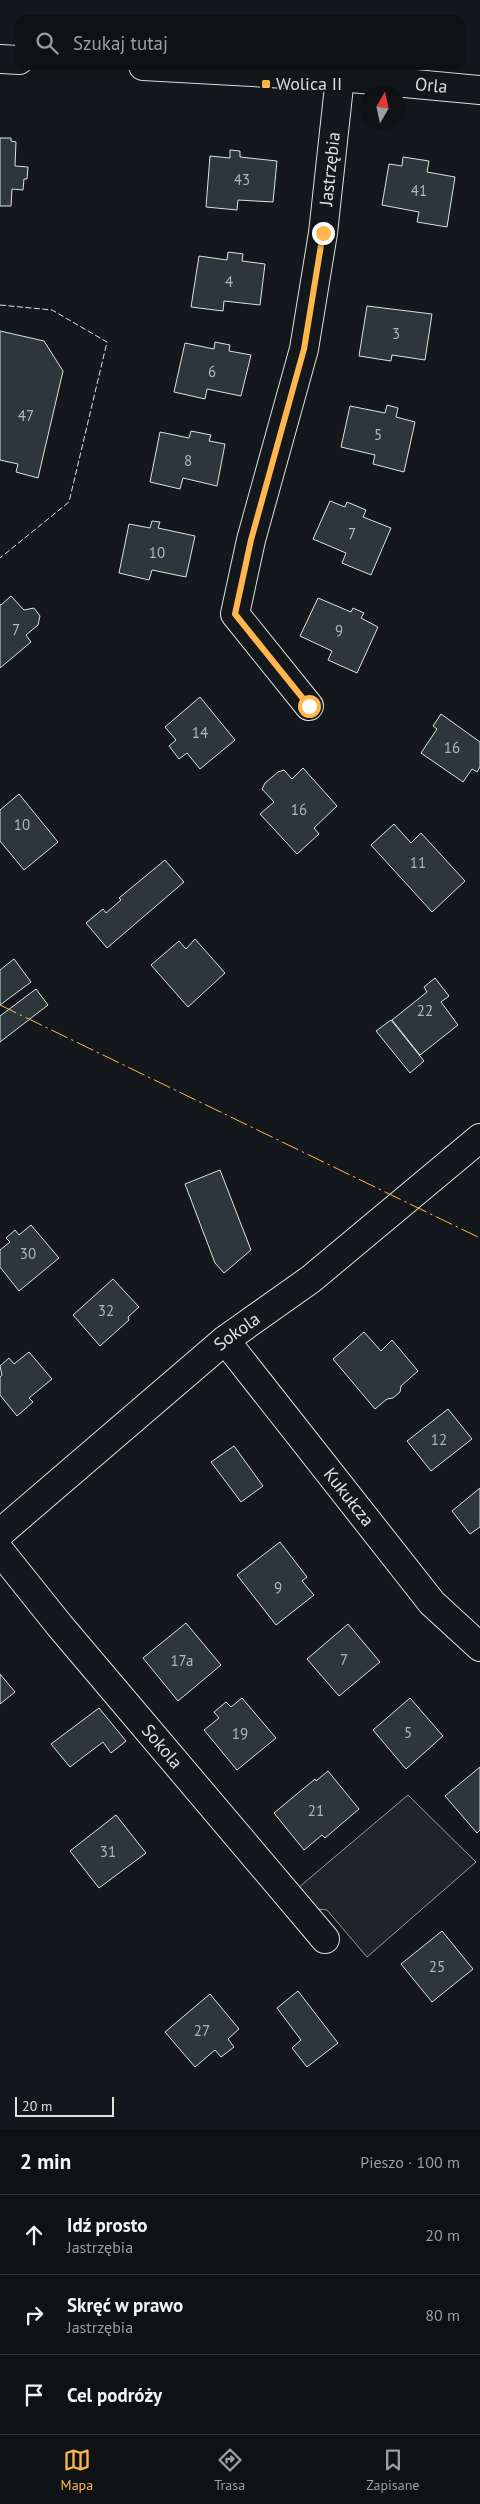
<!DOCTYPE html>
<html lang="pl">
<meta charset="utf-8">
<style>
:root{--surface:#0f1215;--page:#181b1e;--text:#f1f3f6;--muted:#9b9ea0;--line:#2f3234;--accent:#ffb74d}
body{margin:0;font-family:"PT Sans",sans-serif;background:var(--page);color:var(--text)}
.compass{position:absolute;left:360px;top:85px;width:45px;height:45px;border-radius:50%;background:var(--surface);box-shadow:0 5px 20px #0002;rotate:9deg}
.scale{position:absolute;left:15px;bottom:12px;width:99px;box-sizing:border-box;padding-left:5px;border:2px solid #d8e6dc;border-top:0;font-size:14px;line-height:18px;white-space:nowrap;color:#d8e6dc;-webkit-text-stroke:4px #14181c;paint-order:stroke}
.stop{position:absolute;width:15px;height:15px;margin:-11px;border:4px solid #ffb74d;border-radius:50%;background:#fff}
.stop.end{background:#ffb74d;border-color:#fff;box-shadow:0 1px 5px #0008}
.list{margin:0;padding:0;list-style:none}
h2{display:flex;justify-content:space-between;align-items:center;height:65px;margin:0;padding:0 20px;font-size:21px}
h2 small{font-size:16px;font-weight:400;color:var(--muted)}
.list li{display:grid;grid-template-columns:32px 1fr auto;gap:15px;align-items:center;box-sizing:border-box;height:80px;padding:0 20px;border-top:1px solid var(--line)}
.list b{display:block;font-size:19px;white-space:nowrap}
.list p{margin:0;font-size:16px;white-space:nowrap;color:var(--muted)}
.list em{font-size:16px;font-style:normal;color:var(--muted)}
.icon{flex:none;width:28px;height:28px;fill:none;stroke:currentColor;stroke-width:2;stroke-linecap:round;stroke-linejoin:round}
.map{position:relative;flex:none;width:480px;height:2129px;overflow:hidden}
.search{position:absolute;background:var(--surface);box-shadow:0 5px 20px #0002;left:15px;right:15px;top:15px;height:55px;display:flex;align-items:center;gap:12px;box-sizing:border-box;padding:0 18px;border-radius:10px;color:var(--muted);font-size:19px}
.sheet{height:305px;background:var(--surface)}
nav{display:flex;justify-content:space-around;align-items:center;box-sizing:border-box;height:70px;border-top:1px solid var(--line);background:var(--surface);font-size:14px;color:var(--muted)}
nav a{display:grid;justify-items:center;gap:2px}
nav .on{color:var(--accent)}
.map>svg:first-child{display:block}
.green{fill:#202428;stroke:#939e99}
.building{fill:#2c363c;stroke:#d8e6dc}
.lines{fill:none;stroke-linecap:round;stroke-linejoin:round}
.street-casing{stroke:#d8e6dc;stroke-width:30}
.street{stroke:#14181c;stroke-width:28}
.fence{stroke:#d8e6dc;stroke-width:1;stroke-dasharray:6 2.5;stroke-linecap:butt}
.power{stroke:#ffb74d;stroke-width:1;stroke-dasharray:18 4 2.5 4;stroke-linecap:butt}
.route{stroke:#ffb74d;stroke-width:6}
.poi-dot{fill:#ffb74d;stroke:#14181c;stroke-width:2}
.labels{text-anchor:middle;stroke-width:4;stroke-linejoin:round;paint-order:stroke}
.number-label{font-size:15px;fill:#adbab4}
.poi-label{font-size:18px;fill:#d8e6dc;stroke:#14181c;text-anchor:start}
.street-label{font-size:18px;fill:#d8e6dc;stroke:#14181c}
</style>
<div class="map">
<svg width="480" height="2129" viewBox="0 0 480 2129">
<rect width="100%" height="100%" fill="#14181c"/>
<path class="green" d="M408,1795L476,1862L367,1957L327,1910L317,1909L298,1888Z"/>
<path class="building" d="M0,138H11V141L16,142L15,166L28,167L27,179H24L23,190L12,189L11,206H0Z
M230,150L240,151V157L277,161L273,202L238,200L237,210L206,207L210,156L230,158Z
M403,157L429,161L427,172L455,177L447,227L417,222L419,212L382,205L389,164L402,166Z
M228,252L243,254L242,261L265,264L260,305L224,301L223,311L191,307L199,256L227,260Z
M367,306L432,314L425,360L392,355L391,361L359,356Z
M0,331L44,341L63,371L38,478L16,472L18,464L0,460Z
M215,342L230,345L229,351L251,355L241,396L207,389L205,399L174,392L185,343L214,349Z
M387,405L398,408L396,417L415,422L404,472L373,464L375,455L341,447L350,406L385,413Z
M191,431L211,435L209,441L225,444L217,486L183,478L180,489L150,482L160,432L189,438Z
M330,501L345,507L347,502L366,510L363,517L391,528L371,575L342,563L346,553L313,539Z
M152,521L160,522L158,528L195,536L186,577L152,570L149,580L119,573L129,524L150,528Z
M11,596L24,610L34,608L40,616L38,625L26,635L31,642L0,668V604L1,605Z
M318,598L351,612L353,608L364,613L361,618L378,627L357,673L328,660L332,651L300,636Z
M200,697L235,740L200,769L187,753L179,759L169,746L176,740L165,727Z
M441,714L480,742V767L477,772L472,769L463,782L421,753L437,729L433,726Z
M303,768L337,806L314,828L319,834L297,854L260,814L274,802L262,789L265,783L278,772L284,770L292,779Z
M19,794L58,842L24,870L0,841V810Z
M394,824L411,843L421,833L465,881L432,912L371,845Z
M165,860L184,882L107,948L86,923L103,909L106,913L121,900L119,898Z
M195,939L225,973L188,1007L151,965L179,941L186,949Z
M14,959L31,982L0,1005V970Z
M435,978L449,996L441,1002L458,1025L420,1055L392,1020L427,992L424,987Z
M36,989L48,1005L0,1042V1016Z
M391,1020L424,1061L410,1073L376,1031Z
M220,1170L251,1250L224,1273L215,1263L185,1184Z
M31,1225L59,1258L19,1291L0,1267V1250L10,1242L6,1238L15,1230L19,1235Z
M113,1279L139,1307L128,1317L129,1320L100,1346L73,1315Z
M364,1332L381,1351L392,1340L418,1371L401,1386L400,1392L393,1398L387,1399L375,1409L333,1359Z
M29,1352L52,1379L29,1398L33,1402L17,1416L0,1395V1377L2,1375L0,1366L9,1358L14,1364Z
M448,1409L472,1439L431,1471L407,1441Z
M234,1446L263,1486L241,1502L211,1462Z
M480,1488V1527L470,1534L452,1511Z
M280,1542L307,1577L302,1581L314,1595L276,1625L237,1575Z
M186,1623L221,1665L178,1701L143,1658Z
M348,1624L380,1662L339,1696L307,1659Z
M0,1674L15,1692L0,1704Z
M242,1698L276,1738L237,1770L204,1730L219,1718L214,1712L226,1702L231,1707Z
M410,1698L443,1736L406,1769L373,1730Z
M99,1708L126,1741L111,1753L103,1742L70,1767L51,1744Z
M480,1767V1830L477,1833L445,1796Z
M328,1771L359,1809L325,1838L322,1835L304,1850L274,1813L315,1779L316,1781Z
M116,1815L146,1853L99,1888L70,1851Z
M442,1931L473,1969L432,2002L401,1964Z
M298,1991L338,2043L307,2067L292,2048L301,2040L277,2008Z
M210,1994L239,2029L228,2039L234,2047L221,2057L215,2050L195,2067L165,2032Z"/>
<g class="lines">
<defs>
<g id="street">
<path d="M0,59L19,60"/>
<path id="s1" d="M143,66L340,77L480,90"/>
<path id="s2" d="M309,706L235,614L251,540L304,349L323,233L340,77"/>
<path id="s3" d="M225,1340L432,1603L480,1647"/>
<path id="s4" d="M0,1533L225,1340L311,1279L480,1138"/>
<path id="s5" d="M0,1551L60,1626L325,1939"/>
</g>
</defs>
<use href="#street" class="street-casing"/>
<use href="#street" class="street"/>
<path class="fence" d="M0,305L52,310L107,342L69,502L0,558"/>
<path class="power" d="M0,1005L480,1238"/>
</g>
<g class="lines">
<path class="route" d="M309,706L235,614L251,540L304,349L323,233"/>
</g>
<rect class="poi-dot" x="261" y="79" width="10" height="10" rx="2.5"/>
<g class="labels">
<g class="number-label">
<text x="242" y="185">43</text>
<text x="419" y="196">41</text>
<text x="229" y="287">4</text>
<text x="396" y="339">3</text>
<text x="212" y="377">6</text>
<text x="26" y="421">47</text>
<text x="378" y="440">5</text>
<text x="188" y="466">8</text>
<text x="352" y="539">7</text>
<text x="157" y="558">10</text>
<text x="16" y="635">7</text>
<text x="339" y="636">9</text>
<text x="200" y="738">14</text>
<text x="452" y="753">16</text>
<text x="299" y="815">16</text>
<text x="22" y="830">10</text>
<text x="418" y="868">11</text>
<text x="425" y="1016">22</text>
<text x="28" y="1259">30</text>
<text x="106" y="1316">32</text>
<text x="439" y="1445">12</text>
<text x="278" y="1593">9</text>
<text x="344" y="1665">7</text>
<text x="182" y="1666">17a</text>
<text x="408" y="1738">5</text>
<text x="240" y="1739">19</text>
<text x="316" y="1816">21</text>
<text x="108" y="1857">31</text>
<text x="437" y="1972">25</text>
<text x="202" y="2036">27</text>
</g>
<g class="poi-label">
<text x="276" y="90">Wolica II</text>
</g>
<g class="street-label">
<text dy="6" stroke="none"><textPath href="#s1" startOffset="289">Orla</textPath></text>
<text dy="6" stroke="none"><textPath href="#s2" startOffset="574">Jastrzębia</textPath></text>
<text dy="6" stroke="none"><textPath href="#s4" startOffset="311">Sokola</textPath></text>
<text dy="6" stroke="none"><textPath href="#s3" startOffset="200">Kukułcza</textPath></text>
<text dy="6" stroke="none"><textPath href="#s5" startOffset="254">Sokola</textPath></text>
</g>
</g>
</svg>
<svg class="compass" viewBox="-18 -18 36 36"><path d="M0-13l5 13h-10z" fill="#e53935"/><path d="M0 13l5-13h-10z" fill="#9b9ea0"/></svg>
<div class="scale">20 m</div>
<div class="stop" style="left:309px;top:706px"></div>
<div class="stop end" style="left:323px;top:233px"></div>
<div class="search"><svg class="icon" aria-label="search" viewBox="0 0 24 24"><circle cx="10" cy="10" r="6"/><path d="M15 15l6 6"/></svg>Szukaj tutaj</div>
</div>
<section class="sheet">
<h2>2 min<small>Pieszo · 100 m</small></h2>
<ul class="list">
<li><svg class="icon" aria-label="ahead" viewBox="0 0 24 24"><path d="M12 20V5M6 11l6-6 6 6"/></svg><div><b>Idź prosto</b><p>Jastrzębia</p></div><em>20 m</em></li>
<li><svg class="icon" aria-label="right" viewBox="0 0 24 24"><path d="M7 20v-9h11M14 6l5 5-5 5"/></svg><div><b>Skręć w prawo</b><p>Jastrzębia</p></div><em>80 m</em></li>
<li><svg class="icon" aria-label="arrive" viewBox="0 0 24 24"><path d="M6 21V4h12l-3 4 3 4H6"/></svg><div><b>Cel podróży</b></div></li>
</ul>
</section>
<nav>
<a class="on"><svg class="icon" aria-label="map" viewBox="0 0 24 24"><path d="M3 6l6-2 6 2 6-2v14l-6 2-6-2-6 2zM9 4v14M15 6v14"/></svg>Mapa</a>
<a><svg class="icon" aria-label="directions" viewBox="0 0 24 24"><path d="M12 3l9 9-9 9-9-9zM9 14v-3h6M13 9l2 2-2 2"/></svg>Trasa</a>
<a><svg class="icon" aria-label="saved" viewBox="0 0 24 24"><path d="M7 4h10v16l-5-4-5 4z"/></svg>Zapisane</a>
</nav>
